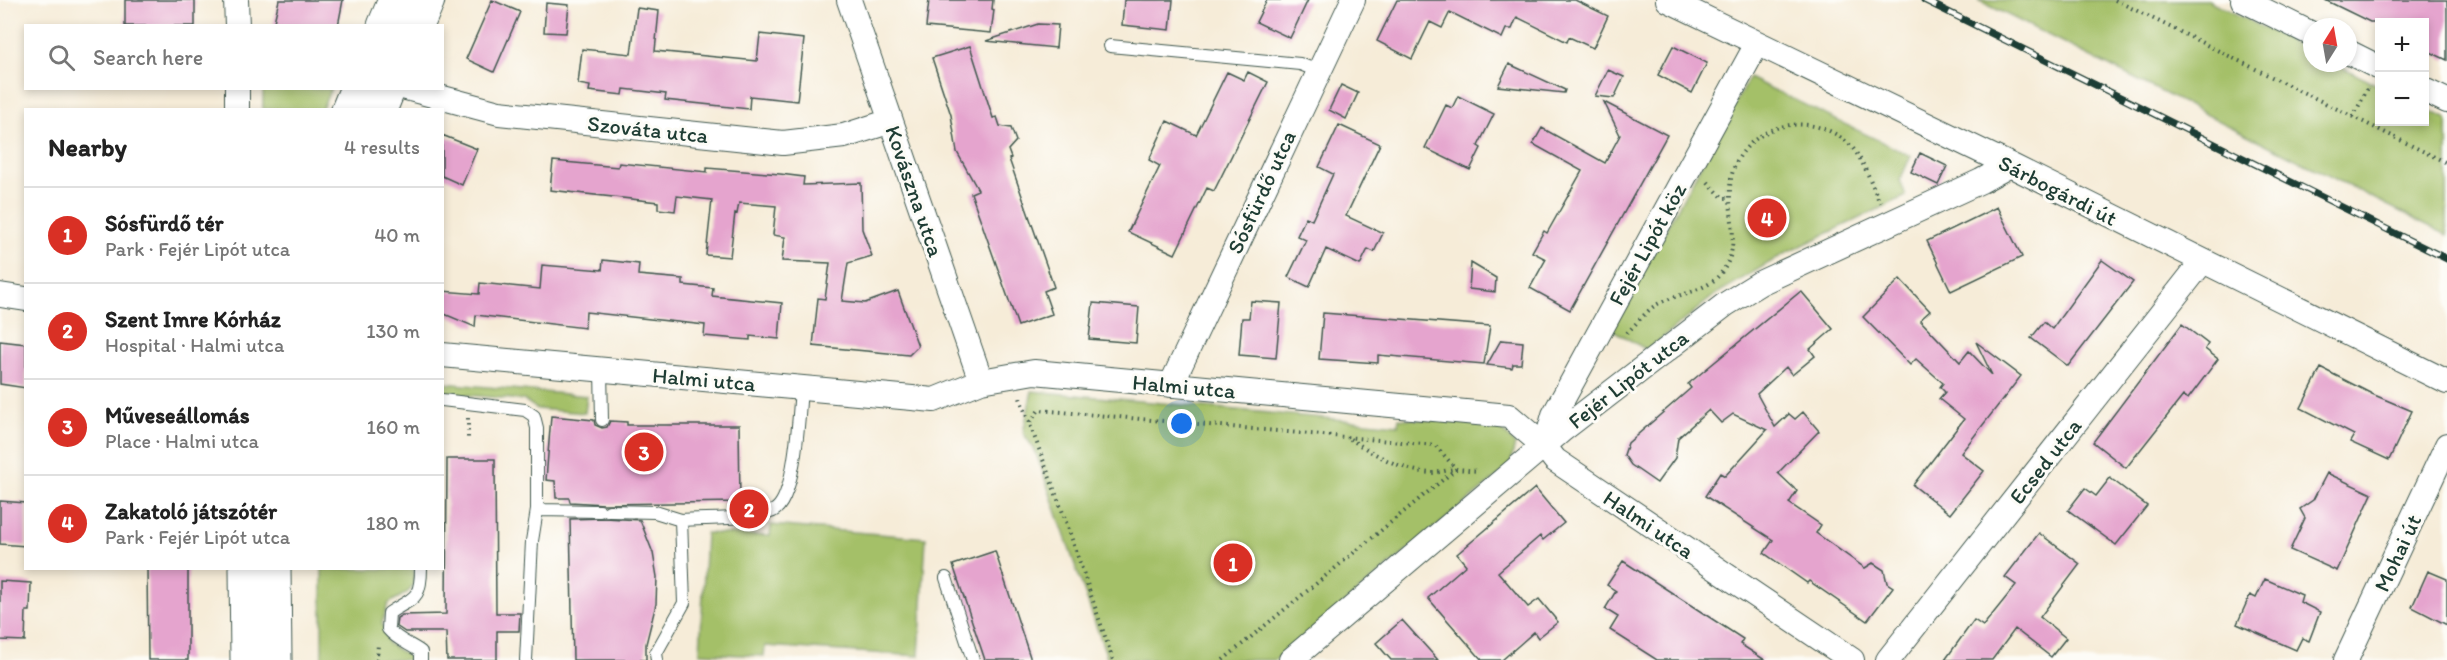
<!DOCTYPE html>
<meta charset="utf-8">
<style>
:root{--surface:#fff;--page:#f2f2f2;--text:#222;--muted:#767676;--line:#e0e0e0;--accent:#d93025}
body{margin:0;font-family:Itim,sans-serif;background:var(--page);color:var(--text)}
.controls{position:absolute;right:18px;top:18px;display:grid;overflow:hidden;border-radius:0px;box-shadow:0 3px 9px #0003}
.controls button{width:54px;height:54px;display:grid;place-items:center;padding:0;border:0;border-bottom:2px solid var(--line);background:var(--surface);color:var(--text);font:30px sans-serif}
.compass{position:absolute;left:2303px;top:18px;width:54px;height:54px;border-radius:50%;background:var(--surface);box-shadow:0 3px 9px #0003;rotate:11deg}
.you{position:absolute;left:1182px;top:424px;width:21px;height:21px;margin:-15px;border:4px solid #fff;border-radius:50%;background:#1a73e8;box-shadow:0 0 0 9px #1a73e833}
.badge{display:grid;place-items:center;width:39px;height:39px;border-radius:50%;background:var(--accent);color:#fff;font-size:20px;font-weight:700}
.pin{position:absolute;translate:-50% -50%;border:3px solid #fff;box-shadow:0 2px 6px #0006}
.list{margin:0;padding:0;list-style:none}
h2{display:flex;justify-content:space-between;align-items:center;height:78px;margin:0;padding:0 24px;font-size:26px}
h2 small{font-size:20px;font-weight:400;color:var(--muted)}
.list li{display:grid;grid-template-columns:39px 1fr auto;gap:18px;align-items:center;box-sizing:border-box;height:96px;padding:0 24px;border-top:2px solid var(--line)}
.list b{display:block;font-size:22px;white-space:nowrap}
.list p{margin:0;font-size:20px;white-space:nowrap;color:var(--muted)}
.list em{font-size:20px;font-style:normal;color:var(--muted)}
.icon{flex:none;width:33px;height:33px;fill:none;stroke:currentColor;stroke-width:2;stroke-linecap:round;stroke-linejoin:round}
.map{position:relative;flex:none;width:2447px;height:660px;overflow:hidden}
.search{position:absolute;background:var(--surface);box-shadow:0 3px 9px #0003;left:24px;top:24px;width:420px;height:66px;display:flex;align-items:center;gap:15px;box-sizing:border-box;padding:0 21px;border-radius:0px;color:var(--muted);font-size:22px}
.panel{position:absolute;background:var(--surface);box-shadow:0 3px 9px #0003;left:24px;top:108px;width:420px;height:462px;border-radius:0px}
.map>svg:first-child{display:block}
.green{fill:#a4c067;stroke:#627e4e;stroke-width:1.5}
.building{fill:#e5a4ce}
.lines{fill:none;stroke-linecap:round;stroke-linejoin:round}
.service-casing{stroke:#3f574d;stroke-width:14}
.minor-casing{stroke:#3f574d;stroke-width:26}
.secondary-casing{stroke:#3f574d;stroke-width:35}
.path{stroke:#3f574d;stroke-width:4;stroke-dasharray:1.5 4.5;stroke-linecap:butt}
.service{stroke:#fff;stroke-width:12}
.minor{stroke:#fff;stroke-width:24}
.secondary{stroke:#fff;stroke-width:33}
.rail-casing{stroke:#1f3d34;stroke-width:7}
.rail{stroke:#fdfcf7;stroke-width:4.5;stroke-dasharray:14;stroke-linecap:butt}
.labels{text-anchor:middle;stroke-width:6;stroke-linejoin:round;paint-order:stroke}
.street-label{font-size:22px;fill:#1f3d34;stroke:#fdfcf7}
</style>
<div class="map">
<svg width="2447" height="660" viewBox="0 0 2447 660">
<rect width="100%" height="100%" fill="#fdfcf7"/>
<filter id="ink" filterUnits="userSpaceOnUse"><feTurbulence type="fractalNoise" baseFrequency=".0167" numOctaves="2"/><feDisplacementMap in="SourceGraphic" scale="12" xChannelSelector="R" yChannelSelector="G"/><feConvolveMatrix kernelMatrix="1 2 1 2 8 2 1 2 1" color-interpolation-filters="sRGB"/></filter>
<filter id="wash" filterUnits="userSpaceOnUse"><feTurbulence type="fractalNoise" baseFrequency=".008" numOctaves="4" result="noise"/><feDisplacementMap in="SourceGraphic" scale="24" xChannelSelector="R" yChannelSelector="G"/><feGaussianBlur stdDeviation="1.35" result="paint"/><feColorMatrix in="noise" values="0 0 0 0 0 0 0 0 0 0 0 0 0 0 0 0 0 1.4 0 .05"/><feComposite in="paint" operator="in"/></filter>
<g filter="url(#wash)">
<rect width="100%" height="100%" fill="#f6ecd8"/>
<path class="green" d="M1978,0H2208L2312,52V63H2334L2379,86L2380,122H2424L2425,108L2447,119V235Z
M1749,78L1911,156L1900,180L1906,196L1784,254L1716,294L1647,350L1611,329Z
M263,89V88L331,89L321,110L263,109Z
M443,383L587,396L585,413L537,409L524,400L443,393Z
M1032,391L1398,425L1399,418L1497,425L1515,444L1510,466L1275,660H1108L1035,450L1023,433Z
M771,525L926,538L919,656L765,646L764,656L700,653L706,533L770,536Z
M322,569H414C414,597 408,590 388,604L382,623L388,644L415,660H322Z"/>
<g id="blocks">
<path class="building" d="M125,0H195V26H125Z
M279,0H343L338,26H273Z
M492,0L520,12L494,72L466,59Z
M929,0H993L992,9L994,10L991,33L926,27Z
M1124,0H1173L1170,30L1122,25Z
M1267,0H1308L1290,38L1256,22Z
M1397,0H1575L1608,16L1593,48L1569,37L1567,42L1517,17L1512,29H1506L1502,38L1450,12L1442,28L1430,22L1412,59L1377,41Z
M2325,0H2447V60L2424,49V22H2370Z
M546,3L569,5L566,33L544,32Z
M637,8L659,11L655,51L757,61L760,34L804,39L797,101L750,96L749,109L665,100L666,94L624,89L623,95L589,91L590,86L578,84L582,49L631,54Z
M1038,24L1058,25L1056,48L986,41Z
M970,46L993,118L997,117L1000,126L1011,128L1016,141L1008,150L1011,158L1009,159L1054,287L1044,291L1052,314L1018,326L971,193L978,190L957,152L951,115L932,58Z
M1673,46L1707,63L1692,93L1658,75Z
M1509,64L1565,90L1564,93L1498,86Z
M1608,70L1624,77L1614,98L1595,96Z
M1227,72L1244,80L1248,72L1268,82L1214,191L1207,188L1175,254L1128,232L1160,166L1149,160L1167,121L1196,135Z
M1341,85L1358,93L1346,119L1329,110Z
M1458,96L1494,114L1478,146L1481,148L1470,170L1425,148L1446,105L1452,108Z
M1604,102L1667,135L1570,310L1530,288L1546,259L1532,252L1544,231L1547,233L1582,171L1533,144L1542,128L1605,163L1620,135Z
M1339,125L1380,144L1346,216L1383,233L1374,252L1368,249L1360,265L1326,249L1309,287L1288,277L1306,240L1297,236L1306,217L1312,220L1333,174L1319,167Z
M442,135L477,149L462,185L442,176Z
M1920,153L1947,166L1938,185L1911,172Z
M553,161L618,167L619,163L707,172V168L780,174L804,177L803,185L861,183L862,229L872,256L848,263L842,301L865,303L898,291L918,346L909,355L813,346L818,298L825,299L830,263L782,261L785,237L773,235L776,206L739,203L737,214L735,213L730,257L706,255L712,200L677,196L675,211L658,209V202L550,190Z
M1997,207L2022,257L1951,291L1927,241Z
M603,260L639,264L638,275L683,279V285L713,288L712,296L782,303L779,339L750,336V340L704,336L705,325L586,312L585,328L476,315L475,327L442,313V291L479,294L480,283L540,289L542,265L602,270Z
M2102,260L2133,282L2068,366L2031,338L2044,322L2052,329Z
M1471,263L1496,278L1495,292L1469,289Z
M1900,279L1930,311L1920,320L1960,362L1969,351L1992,375L1976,342L2021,376L1961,453L1984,471L1950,514L1913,485L1964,419L1939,399L1945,392L1940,387L1943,383L1916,359L1910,365L1863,317Z
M1801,291L1833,329L1810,349L1815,356L1792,375L1786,367L1757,394L1775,427L1789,414L1795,419L1803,412L1819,431L1778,473L1797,491L1789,503L1821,525L1816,533L1865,568L1873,563L1884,570L1887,583L1893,587L1867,621L1809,581L1807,583L1764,553L1773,540L1705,496L1720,473L1725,476L1767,430L1733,414L1721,423L1709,410L1678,438L1675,458L1657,483L1631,465L1624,455L1628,443L1691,388L1688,384Z
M1251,301L1281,303L1276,358L1239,355L1242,318H1249Z
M1093,303L1139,307L1136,343L1089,339Z
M1323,313L1490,326L1484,364L1378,355V363L1319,359Z
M2182,324L2208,344L2205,349L2218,359L2188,399L2183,396L2126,468L2093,442Z
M1501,340L1523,342L1521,364H1513L1512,368L1487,365Z
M0,341L26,344V388L0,384Z
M2321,368L2372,394L2412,411L2389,460L2350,442L2354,435L2301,408Z
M551,416L594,420L595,425L602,428L607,427L610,421L627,422V425H739L740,502L604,504L570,502L569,498H556L555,481L546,480Z
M447,459H495L496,613H520L519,631H497V660H447L446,632H405L396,626L397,618L402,615L446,614Z
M2327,473L2372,494L2337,571L2290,550L2305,518L2300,509L2313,500Z
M2110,478L2147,506L2116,545L2068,510L2085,488L2096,496Z
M1535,488L1564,523L1543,540L1540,536L1498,572L1528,607L1539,599L1558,622L1538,638L1534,632L1502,660H1482L1428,598L1466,565L1457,554Z
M0,501L26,503V546L0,544Z
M605,518L640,520L653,553L657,577L656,604L646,644V660H573L570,519Z
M2039,533L2080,564L2040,617L2066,638L2051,657L2015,629L1992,660H1945L1974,620L1983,626L2016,585L2005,577Z
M995,551L1031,660H985L953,565Z
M1623,561L1743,639L1740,644L1765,660H1657L1610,630L1618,617L1605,609L1616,591L1607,585Z
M147,568H188V660H148Z
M2428,571L2447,579V625L2412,607Z
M2265,579L2302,595L2300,602L2320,612L2309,641L2302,638L2296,650L2237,624L2250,595L2256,598Z
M0,581L31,583L30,611H26L25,641L0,640Z
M1402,620L1438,660H1391L1376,643Z"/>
</g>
</g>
<g filter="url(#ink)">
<use href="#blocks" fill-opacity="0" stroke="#3f574d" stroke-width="1.5"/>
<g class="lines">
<defs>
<path id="service" d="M1110,46L1300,64L1318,71
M601,370L602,420
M442,400L525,410L534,416L537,428V510L532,541L526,660
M537,510L600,511
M609,511L655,512L681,520
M421,568C421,601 413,597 389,613L388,629C397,640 410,644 421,652V660
M946,578L973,660
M657,660L656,653L684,603L681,520C705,518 753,520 773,511C796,500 799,412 801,387"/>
<path id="minor" d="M236,0L237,26
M849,0L981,381
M1668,0L2010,165L2447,382
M2243,0L2312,34
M2348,52L2380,68
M237,88V110
M406,88L499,113L783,143L844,136L891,121
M2424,90L2447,101
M0,295L26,299
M442,355L934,400L981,381L1034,372L1509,416L1545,447L1555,460L1852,660
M1171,385L1353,0
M1545,447L1554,415L1757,44
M1291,660L1561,431L1726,304L1760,283L1981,181L2010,165
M1888,660L2202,262
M2346,660L2447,445"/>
<path id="secondary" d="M384,26L395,0
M417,26L428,0
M348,110L357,88
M380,110L389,88
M246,568L247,660
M274,568L275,660"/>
</defs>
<use href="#service" class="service-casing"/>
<use href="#minor" class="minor-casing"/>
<use href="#secondary" class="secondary-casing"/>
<path class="path" d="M2115,0L2447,163
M2353,117L2369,86
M1708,182L1723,198H1728
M1627,333C1635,325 1644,314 1653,307C1673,293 1705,294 1721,273C1752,235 1707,187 1749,145C1777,117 1823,118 1851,146C1864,161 1872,185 1880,203
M1020,398L1063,513L1113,660
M468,418V440
M1030,422L1039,410L1435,445L1456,469L1479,471
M1350,439C1374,454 1402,471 1431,473C1438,473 1447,470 1455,469
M377,660L378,643
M1223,660L1456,469"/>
<use href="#service" class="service"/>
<use href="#minor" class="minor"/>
<use href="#secondary" class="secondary"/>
<defs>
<path id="rail" d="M1924,0L2447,259"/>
</defs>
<use href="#rail" class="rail-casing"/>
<use href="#rail" class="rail"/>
</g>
</g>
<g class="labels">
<g class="street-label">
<text transform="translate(648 129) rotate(6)" y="8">Szováta utca</text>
<text transform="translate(2058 190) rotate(27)" y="8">Sárbogárdi út</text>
<text transform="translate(915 191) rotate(71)" y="8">Kovászna utca</text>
<text transform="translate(1261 192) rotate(-65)" y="8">Sósfürdő utca</text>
<text transform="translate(1647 244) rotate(-61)" y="8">Fejér Lipót köz</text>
<text transform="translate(704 379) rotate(5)" y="8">Halmi utca</text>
<text transform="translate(1628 379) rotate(-38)" y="8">Fejér Lipót utca</text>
<text transform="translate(1184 386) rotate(5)" y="8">Halmi utca</text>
<text transform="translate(2045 461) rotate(-52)" y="8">Ecsed utca</text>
<text transform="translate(1649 524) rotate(34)" y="8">Halmi utca</text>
<text transform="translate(2397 553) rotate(-65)" y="8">Mohai út</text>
</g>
</g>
</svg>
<div class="controls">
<button>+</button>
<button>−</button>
</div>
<svg class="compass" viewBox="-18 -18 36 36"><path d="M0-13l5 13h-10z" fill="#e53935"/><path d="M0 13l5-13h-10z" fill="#767676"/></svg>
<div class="you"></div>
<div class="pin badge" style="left:1233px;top:563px">1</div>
<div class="pin badge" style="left:749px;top:509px">2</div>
<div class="pin badge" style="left:644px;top:452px">3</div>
<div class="pin badge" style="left:1767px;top:218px">4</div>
<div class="search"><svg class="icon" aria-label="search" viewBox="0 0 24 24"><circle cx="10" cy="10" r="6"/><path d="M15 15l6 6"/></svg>Search here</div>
<section class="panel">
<h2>Nearby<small>4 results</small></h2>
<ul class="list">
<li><span class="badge">1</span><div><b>Sósfürdő tér</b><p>Park · Fejér Lipót utca</p></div><em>40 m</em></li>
<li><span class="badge">2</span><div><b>Szent Imre Kórház</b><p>Hospital · Halmi utca</p></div><em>130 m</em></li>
<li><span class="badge">3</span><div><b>Műveseállomás</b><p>Place · Halmi utca</p></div><em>160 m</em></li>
<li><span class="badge">4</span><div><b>Zakatoló játszótér</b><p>Park · Fejér Lipót utca</p></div><em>180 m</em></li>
</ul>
</section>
</div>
